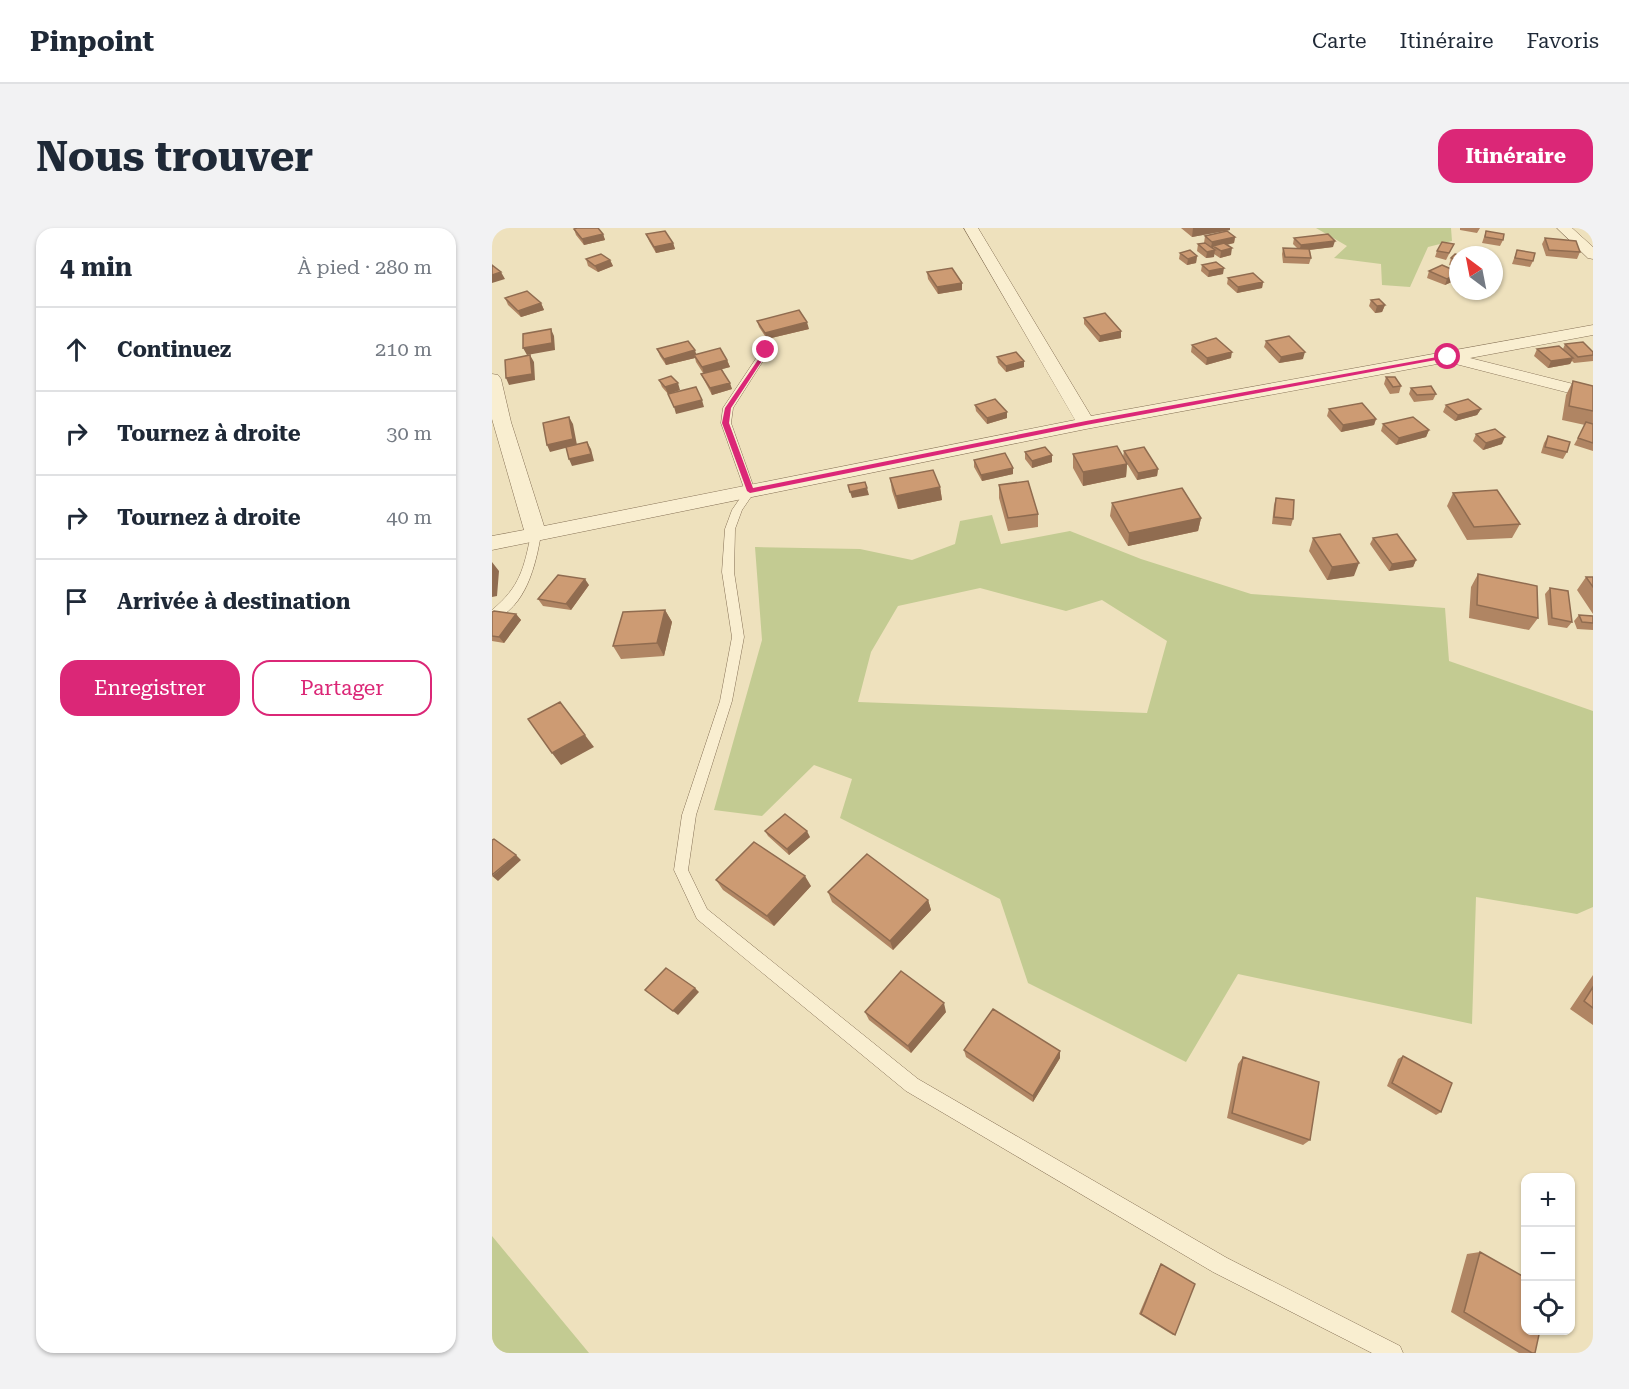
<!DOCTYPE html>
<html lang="fr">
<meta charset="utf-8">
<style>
:root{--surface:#fff;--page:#f2f2f3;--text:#1f2937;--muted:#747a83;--line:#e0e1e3;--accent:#db2777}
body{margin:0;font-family:"Roboto Serif",serif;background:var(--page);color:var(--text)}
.controls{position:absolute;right:18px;bottom:18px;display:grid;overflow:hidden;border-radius:12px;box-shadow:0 2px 4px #0004}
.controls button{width:54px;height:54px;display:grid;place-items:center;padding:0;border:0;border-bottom:2px solid var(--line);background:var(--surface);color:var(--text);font:30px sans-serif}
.compass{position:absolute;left:957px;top:18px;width:54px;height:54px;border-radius:50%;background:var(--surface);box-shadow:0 2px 4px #0004;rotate:328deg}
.stop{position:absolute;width:18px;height:18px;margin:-14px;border:4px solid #db2777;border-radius:50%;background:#fff}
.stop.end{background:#db2777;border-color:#fff;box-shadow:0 2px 6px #0008}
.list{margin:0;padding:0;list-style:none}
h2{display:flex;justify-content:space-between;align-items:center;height:78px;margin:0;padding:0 24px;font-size:26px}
h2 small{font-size:20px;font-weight:400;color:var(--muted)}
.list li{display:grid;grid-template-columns:39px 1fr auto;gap:18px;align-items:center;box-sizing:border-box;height:84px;padding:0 24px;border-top:2px solid var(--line)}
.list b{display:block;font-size:22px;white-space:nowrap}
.list em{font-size:20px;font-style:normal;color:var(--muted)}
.actions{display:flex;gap:12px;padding:18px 24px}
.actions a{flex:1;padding:14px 0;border:2px solid var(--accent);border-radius:18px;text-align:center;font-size:21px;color:var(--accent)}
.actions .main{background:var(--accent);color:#fff}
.icon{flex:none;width:33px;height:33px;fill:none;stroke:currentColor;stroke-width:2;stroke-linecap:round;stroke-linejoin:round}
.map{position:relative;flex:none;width:1101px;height:1125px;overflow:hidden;border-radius:18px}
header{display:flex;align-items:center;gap:36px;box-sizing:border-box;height:84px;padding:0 30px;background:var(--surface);border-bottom:2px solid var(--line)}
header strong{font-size:28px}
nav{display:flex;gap:33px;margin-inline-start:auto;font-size:21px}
.intro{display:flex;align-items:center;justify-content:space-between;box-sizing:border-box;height:144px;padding:0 36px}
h1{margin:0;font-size:42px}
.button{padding:15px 27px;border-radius:18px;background:var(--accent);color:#fff;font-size:21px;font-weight:700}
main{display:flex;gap:36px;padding:0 36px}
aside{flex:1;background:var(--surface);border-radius:18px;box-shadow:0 2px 4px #0004}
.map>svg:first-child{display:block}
.green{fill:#c3cb92;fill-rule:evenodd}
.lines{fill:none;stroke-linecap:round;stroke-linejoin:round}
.service-casing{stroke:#867156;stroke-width:1}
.minor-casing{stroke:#867156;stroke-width:1}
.service{fill:#f9eed0;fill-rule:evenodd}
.minor{fill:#f9eed0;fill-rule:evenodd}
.wall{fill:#b08563}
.shaded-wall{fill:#906c50}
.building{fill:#cd9b73;stroke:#906c50;stroke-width:1.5}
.route{fill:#db2777}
</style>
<header>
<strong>Pinpoint</strong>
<nav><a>Carte</a><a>Itinéraire</a><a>Favoris</a></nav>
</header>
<div class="intro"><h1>Nous trouver</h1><a class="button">Itinéraire</a></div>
<main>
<aside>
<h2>4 min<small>À pied · 280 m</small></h2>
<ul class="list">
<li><svg class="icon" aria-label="ahead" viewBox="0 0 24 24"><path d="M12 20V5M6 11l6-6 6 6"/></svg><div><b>Continuez</b></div><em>210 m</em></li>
<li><svg class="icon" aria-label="right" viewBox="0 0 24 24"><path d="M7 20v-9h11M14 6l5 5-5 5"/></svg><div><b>Tournez à droite</b></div><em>30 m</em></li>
<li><svg class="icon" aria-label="right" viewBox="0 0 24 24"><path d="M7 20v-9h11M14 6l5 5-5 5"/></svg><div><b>Tournez à droite</b></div><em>40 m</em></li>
<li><svg class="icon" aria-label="arrive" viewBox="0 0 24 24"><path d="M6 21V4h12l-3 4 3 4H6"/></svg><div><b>Arrivée à destination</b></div></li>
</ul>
<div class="actions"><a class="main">Enregistrer</a><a>Partager</a></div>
</aside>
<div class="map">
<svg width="1101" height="1125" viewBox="0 0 1101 1125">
<rect width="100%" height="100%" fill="#eee1bd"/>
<path class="green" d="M824,0H959L960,13L936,19L918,59L890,57L889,36L842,30L855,18Z
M500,287L509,316L578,303L649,331L759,366L953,380L957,433L1101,483V679L1085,686L984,669L980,796L746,746L694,834L536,755L508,671L348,590L360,551L322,537L270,588L222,582L270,412L263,319L368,321L420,332L463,316L468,293ZM488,360L574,383L610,372L675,413L655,485L366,474L379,424L406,378Z
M0,1008L97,1125H0Z"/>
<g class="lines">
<defs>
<path id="service" d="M274,119L278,122L241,180L239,195L263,263L250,282L243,301L242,344L252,409L240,473L204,587L196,642L215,681L426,851L735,1030L908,1118L911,1125H880L721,1044L414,863L205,691L182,642L190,587L228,473L240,409L230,344L233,301L240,282L253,263L229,195L231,180L271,120Z
M44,303L49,306C44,336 34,381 0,392V382C28,359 32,340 39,306Z"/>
<path id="minor" d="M472,0H486L599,188L1101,97V107L978,130L1101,161V171L956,134L594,201L0,322V308L32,302L0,191V146L6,147L9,151L19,194L52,298L583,192Z
M1065,0H1080L1101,19V31L1096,30Z"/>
</defs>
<use href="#service" class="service-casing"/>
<use href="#minor" class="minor-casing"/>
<use href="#service" class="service"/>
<use href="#minor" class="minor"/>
</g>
<path class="wall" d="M689,0H738V2L700,9Z
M968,0H988L985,5L968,2Z
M82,1L111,6L113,12L92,17L84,7Z
M994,3L1011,12L1008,18L990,15Z
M154,6L181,15L183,21L164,25L157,13Z
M713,8L743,9L742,15L735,17L739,27L728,30L722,26V29L714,30L705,23L706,16L712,15Z
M802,10L841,19L818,22L819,30L817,36L791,35L790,26L791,20H805L801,16Z
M1053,10L1088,24L1085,31L1054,28L1050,16Z
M962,16L954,32L943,29L945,23Z
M1025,22L1041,33L1038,39L1020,36Z
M688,25L705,28L704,35L695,37L687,31Z
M966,27V39L957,37L959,30Z
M94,31L118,32L121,38L106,44L96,38Z
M710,37L731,46L716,49L709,43Z
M937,43L966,51L953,57L935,50Z
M435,44L470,55V62L446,66L436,51Z
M736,50L771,54L770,60L745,65L735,56Z
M13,70L49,75L52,82L29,89L16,77Z
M879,72L893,77L890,84L883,85L877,78Z
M592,90L629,103V110L607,114L592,96Z
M265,93L317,101L275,111L267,99Z
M774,113L811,131L787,135L772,119Z
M1073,116L1101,124V133L1082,135L1080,133L1078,136L1056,140L1042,128L1045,121H1071Z
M700,117L739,130L714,137L699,124Z
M165,121L235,132L238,139L230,141L240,161L220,167L212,152L209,146L211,145L204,134L203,130L174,137L168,128Z
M505,129L532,139L514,144L506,135Z
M894,149L909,158L907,165L898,166L892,156Z
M167,152L188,162L176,166L170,159Z
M1081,153L1101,158V223L1082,217L1093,197L1070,192L1074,167Z
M919,160L944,166L941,172L922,174L917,166Z
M483,177L515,184V190L495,196L484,183Z
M954,177L989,181L985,187L963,193L951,184Z
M837,181L884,191L882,197L849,204L835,188Z
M891,196L937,202L934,209L904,217L889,203Z
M984,206L1010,216L991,222L981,213Z
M1056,208L1075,224L1071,231L1049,225L1052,215Z
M632,223L666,241L665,248L645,252L634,234L635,236L634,249L591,258L581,240V226L631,229Z
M533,224L560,227V234L540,240L533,231Z
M482,232L521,246L490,253L482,239Z
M398,250L448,259L450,272L406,281L400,263Z
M507,257L546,286V299L516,303L507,270Z
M961,265L1028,296L1020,310L975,312L955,278Z
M784,270L801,291L799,298L780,296L782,277Z
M620,275L709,290L706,303L636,318L618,288Z
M821,310L862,348L835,352L817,323Z
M881,310L924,332L921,339L897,343L878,316Z
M986,346L1046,390L1037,402L977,390L979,359Z
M1094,349H1101V386L1085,362Z
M97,357L79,382L51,378L46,371Z
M1058,360L1080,394L1075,400L1056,397L1053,366Z
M173,382L180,394L172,428L129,431L121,418Z
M0,384L24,386L29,392L12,415L0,413Z
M1087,387L1101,388V402L1085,401L1082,393Z
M273,603L318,609L297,627L276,608Z
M224,652L319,658L282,698L231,662Z
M336,664L436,672L439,682L401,722L340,674Z
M1101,747V797L1078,781Z
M373,784H454L419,825L377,792Z
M472,822L568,823V830L541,874L474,829Z
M911,828L949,884L944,887L895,858L906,831Z
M751,829L818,912L811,917L735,890L746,836Z
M988,1024L1043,1125H1027L959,1084L975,1026Z
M669,1036L683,1107H681L647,1086L668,1037Z"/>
<path class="shaded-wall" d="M701,0H738V2L700,9Z
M111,6L113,12L92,17L90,11Z
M743,9L742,15L723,19L721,18V20H719L720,14Z
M843,13L841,19L807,23L809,17Z
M181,15L183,21L164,25L162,19Z
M740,20L739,27L728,30L729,23Z
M723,22L722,29L714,30L715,24Z
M705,28L704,35L695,37L696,31Z
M118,32L121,38L106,44L103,38Z
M732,40L731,46L716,49L717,43Z
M9,44L13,51L0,55V47Z
M966,45V51L953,57L955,51Z
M771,54L770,60L745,65L746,59Z
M470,55V62L446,66L445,59Z
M49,75L52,82L29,89L26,83Z
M893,77L890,84L883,85L885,78Z
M315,94L317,101L275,111L273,105Z
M59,101L62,108L63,122L35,127L31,120Z
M629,103V110L607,114L608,108Z
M203,122L205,129L202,127L203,130L174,137L172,131Z
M740,124L739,130L714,137L715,130Z
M813,124L811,131L787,135L789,129Z
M38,127L42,134L43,152L17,157L14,150Z
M1081,130L1078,136L1056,140L1059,133Z
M235,132L238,139L212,146L210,139Z
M532,133V139L514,144V138Z
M186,155L188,162L176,166L173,159Z
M238,155L240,161L220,167L218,160Z
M210,172L212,179L184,186L182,179Z
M989,181L985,187L963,193L966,187Z
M515,184V190L495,196V190Z
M77,189L81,196L85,217L58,224L55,217Z
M884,191L882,197L849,204L851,197Z
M937,202L934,209L904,217L907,210Z
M1013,209L1010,216L991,222L994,215Z
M95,214L99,221L102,233L80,238L77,231Z
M560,227V234L540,240V233Z
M635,236L634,249L591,258V244Z
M521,240V246L490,253L489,247Z
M666,241L665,248L645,252L646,245Z
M448,259L450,272L406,281L404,268Z
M375,260L377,267L360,270L358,264Z
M709,290L706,303L636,318L637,305Z
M924,332L921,339L897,343L900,336Z
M0,334L7,343L5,368L0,369Z
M867,335L862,348L835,352L840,339Z
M93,351L97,357L79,382L74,376Z
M173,382L180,394L172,428L165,415Z
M24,386L29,392L12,415L7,409Z
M68,474L102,519L69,537L60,525Z
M315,603L318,609L297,627L295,621Z
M24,627L29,632L6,653L0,648Z
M313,648L319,658L282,698L275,688Z
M436,672L439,682L401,722L398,713Z
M203,760L207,764L186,787L181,783Z
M452,775L454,784L419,825L416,818Z
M568,823V830L541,874V868Z"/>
<path class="building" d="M85,0H106L111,6L90,11L82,1Z
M173,3L181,15L162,19L154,6Z
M735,3L743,9L720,14L713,8Z
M994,3L1012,6L1011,12L993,9Z
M836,6L843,13L809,17L802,10Z
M1053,10L1084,13L1088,24L1057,22Z
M950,14L962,16L957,25L945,23Z
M713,15L723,22L715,24L706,16Z
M732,15L740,20L729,23L721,18Z
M791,20L817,21L819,30L793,29Z
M698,22L705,28L696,31L688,25Z
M1025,22L1043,25L1041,33L1023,30Z
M109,26L118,32L103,38L94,31Z
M963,26L967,27L966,32L959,30Z
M724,34L732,40L717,43L710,37Z
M0,37L9,44L0,47Z
M950,37L966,44V45L955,51L937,43Z
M460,40L470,55L445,59L435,44Z
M761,45L771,54L746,59L736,50Z
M35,63L49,75L26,83L13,70Z
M887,71L893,77L885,78L879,72Z
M307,82L315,94L273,105L265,93Z
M613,85L629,103L608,108L592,90Z
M59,101L60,115L31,120V106Z
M797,108L813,124L789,129L774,113Z
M724,110L740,124L715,130L700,117Z
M196,113L203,122L172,131L165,121Z
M1091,114L1101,124V127L1086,129L1073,116Z
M1067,118L1081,130L1059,133L1045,121Z
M228,120L235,132L210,139L202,127Z
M524,124L532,133L514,138L505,129Z
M38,127L40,146L14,150L13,132Z
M229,141L238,155L218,160L209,146Z
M179,148L186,155L173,159L167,152Z
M894,149H903L909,158L901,159Z
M1081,153L1101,158V183L1077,178Z
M939,158L944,166L925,167L919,160Z
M204,159L210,172L182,179L176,166Z
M503,171L515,184L495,190L483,177Z
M976,171L989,181L966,187L954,177Z
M870,175L884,191L851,197L837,181Z
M77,189L81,211L55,217L51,195Z
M921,189L937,202L907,210L891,196Z
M1094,194L1101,196V215L1086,210Z
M1003,201L1013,209L994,215L984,206Z
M1056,208L1078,214L1075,224L1053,219Z
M95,214L99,226L77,231L74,219Z
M625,218L635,236L591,244L581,226Z
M553,219L560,227L540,233L533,224Z
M652,219L666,241L646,245L632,223Z
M513,225L521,240L489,247L482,232Z
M441,242L448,259L404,268L398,250Z
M536,253L546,286L516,290L507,257Z
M373,254L375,260L358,264L356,257Z
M690,260L709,290L637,305L620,275Z
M1005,262L1028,296L982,299L961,265Z
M784,270L802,272L801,291L782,289Z
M848,306L867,335L840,339L821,310Z
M905,306L924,332L900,336L881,310Z
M986,346L1045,358L1046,390L985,377Z
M66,347L93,351L74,376L46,371Z
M1094,349H1101V359Z
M1058,360L1076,363L1080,394L1060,390Z
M173,382L165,415L121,418L131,384Z
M2,383L24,386L7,409L0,408V384Z
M1087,387L1101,388V395L1090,394Z
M68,474L93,507L60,525L36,491Z
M293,586L315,603L295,621L273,603Z
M2,611L24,627L0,647V612Z
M262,614L313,648L275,688L224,652Z
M375,626L436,672L398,713L336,664Z
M174,740L203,760L181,783L153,762Z
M409,743L452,775L416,818L373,784Z
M1101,759V780L1092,773Z
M501,781L568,823L541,868L472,822Z
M911,828L960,855L949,884L900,855Z
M751,829L827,854L818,912L740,885Z
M988,1024L1034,1050V1102H1048L1043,1125H1040L972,1084Z
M669,1036L703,1056L683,1107L649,1086Z"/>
<path class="route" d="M274,120L277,122L239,180L237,195L261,260L594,193L956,127L960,129L594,197L258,265L255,263L230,195L233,180Z"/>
</svg>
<div class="controls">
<button>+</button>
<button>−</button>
<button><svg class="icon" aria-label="locate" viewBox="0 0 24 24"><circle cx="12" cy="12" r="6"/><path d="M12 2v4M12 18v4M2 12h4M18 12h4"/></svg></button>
</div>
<svg class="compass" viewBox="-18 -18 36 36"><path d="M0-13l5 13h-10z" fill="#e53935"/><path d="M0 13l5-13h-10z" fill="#747a83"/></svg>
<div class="stop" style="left:956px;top:129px"></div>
<div class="stop end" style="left:274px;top:122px"></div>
</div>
</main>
